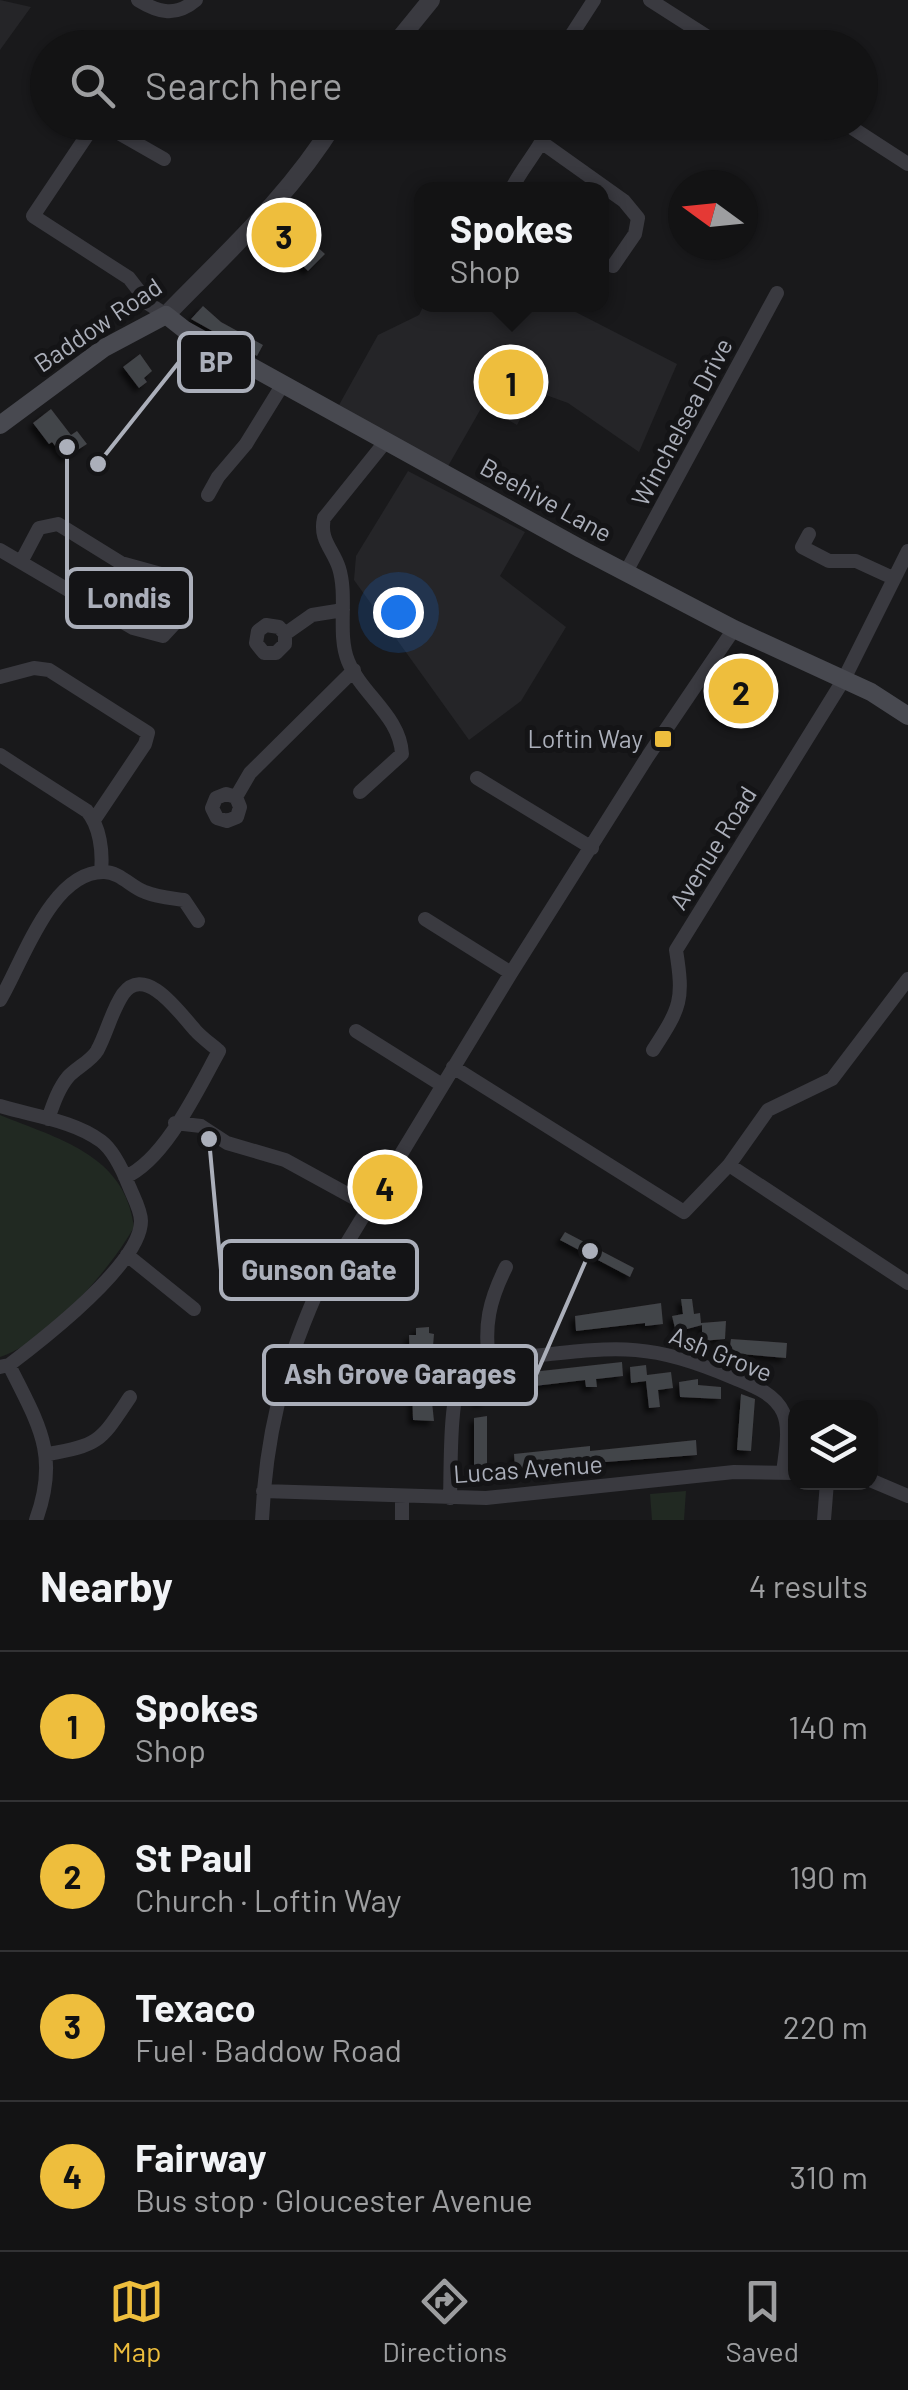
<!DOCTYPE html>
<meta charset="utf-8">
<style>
:root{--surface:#131314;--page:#1c1c1d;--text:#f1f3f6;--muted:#9d9ea0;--line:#323234;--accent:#eebe3d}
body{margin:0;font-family:Barlow,sans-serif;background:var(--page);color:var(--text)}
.controls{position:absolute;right:30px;bottom:30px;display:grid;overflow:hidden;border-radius:20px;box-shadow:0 2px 8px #0004}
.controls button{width:90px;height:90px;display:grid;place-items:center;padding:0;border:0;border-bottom:2px solid var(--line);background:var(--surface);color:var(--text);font:50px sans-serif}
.compass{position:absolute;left:668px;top:170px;width:90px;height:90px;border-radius:50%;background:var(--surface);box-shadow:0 2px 8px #0004;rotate:285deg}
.you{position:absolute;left:398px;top:612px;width:35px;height:35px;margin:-25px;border:8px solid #fff;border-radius:50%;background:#1a73e8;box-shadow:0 0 0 15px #1a73e833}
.badge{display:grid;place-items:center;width:65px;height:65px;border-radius:50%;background:var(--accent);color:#111;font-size:32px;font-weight:700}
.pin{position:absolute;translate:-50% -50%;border:5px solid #fff;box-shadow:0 2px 10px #0006}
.popup{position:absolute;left:414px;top:182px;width:195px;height:130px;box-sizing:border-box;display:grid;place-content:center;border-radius:20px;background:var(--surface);filter:drop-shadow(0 2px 8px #0005);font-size:32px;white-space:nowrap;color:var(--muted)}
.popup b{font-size:38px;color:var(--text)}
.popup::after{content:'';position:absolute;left:50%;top:100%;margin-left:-20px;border:20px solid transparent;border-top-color:var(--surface)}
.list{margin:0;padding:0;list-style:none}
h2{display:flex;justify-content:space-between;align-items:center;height:130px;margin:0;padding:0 40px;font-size:42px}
h2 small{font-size:32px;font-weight:400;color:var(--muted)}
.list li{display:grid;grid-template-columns:65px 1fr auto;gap:30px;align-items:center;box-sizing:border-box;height:150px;padding:0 40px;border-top:2px solid var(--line)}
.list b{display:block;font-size:38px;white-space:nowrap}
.list p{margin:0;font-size:32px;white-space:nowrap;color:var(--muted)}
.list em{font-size:32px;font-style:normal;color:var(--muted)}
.icon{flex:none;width:55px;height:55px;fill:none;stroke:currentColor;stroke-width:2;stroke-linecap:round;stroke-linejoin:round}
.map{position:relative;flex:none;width:908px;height:1520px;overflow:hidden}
.search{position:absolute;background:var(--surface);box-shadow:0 2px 8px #0004;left:30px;right:30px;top:30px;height:110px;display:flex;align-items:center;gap:25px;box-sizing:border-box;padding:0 35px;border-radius:55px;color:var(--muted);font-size:38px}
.sheet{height:730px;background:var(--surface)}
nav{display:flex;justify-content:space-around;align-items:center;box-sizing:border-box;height:140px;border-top:2px solid var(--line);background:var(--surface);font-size:28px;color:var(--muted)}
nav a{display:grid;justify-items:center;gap:5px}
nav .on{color:var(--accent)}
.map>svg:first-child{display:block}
.built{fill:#252528}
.green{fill:#212922}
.building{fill:#434448;filter:url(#shadow)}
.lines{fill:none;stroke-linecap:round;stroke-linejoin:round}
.minor{stroke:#3a3a40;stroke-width:14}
.tertiary{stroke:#3a3a40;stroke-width:18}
.secondary{stroke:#484950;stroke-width:18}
.poi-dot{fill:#eebe3d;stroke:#141416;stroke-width:4}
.labels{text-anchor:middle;stroke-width:10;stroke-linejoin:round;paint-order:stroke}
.street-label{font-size:25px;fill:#abafba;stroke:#141416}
.poi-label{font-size:25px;fill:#abafba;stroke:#141416;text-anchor:end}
.leader{fill:none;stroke:#abafba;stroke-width:4}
.callout-dot{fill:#abafba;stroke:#141416;stroke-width:4}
.callout{fill:#141416;stroke:#abafba;stroke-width:4}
.callout-label{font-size:28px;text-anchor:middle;font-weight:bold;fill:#abafba}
</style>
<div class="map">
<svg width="908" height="1520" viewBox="0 0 908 1520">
<defs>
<filter id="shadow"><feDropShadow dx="-4.5" dy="4.5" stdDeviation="2.5" flood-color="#0009"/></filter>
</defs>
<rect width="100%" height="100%" fill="#19191b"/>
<path class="built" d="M0,0L31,7L0,50Z
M424,305H562L677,364L639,452L568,403L535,391L517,425L483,405L447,468L339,405L378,335L419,315Z
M408,471L525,532L500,576L566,627L521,701L469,740L354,580L356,556Z"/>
<path class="green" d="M0,1115C58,1139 125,1154 134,1227C110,1270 47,1342 0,1357Z
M686,1491L684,1520H652L650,1494Z"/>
<path class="building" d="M278,219L296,236L300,231L325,254L308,271L267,230Z
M203,306L221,322L263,345L257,356L191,319Z
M140,354L152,371L144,378L147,382L139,388L123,367Z
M51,409L71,435L77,431L87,444L65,458L52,442L49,444L33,423Z
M741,661L762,672L735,724L714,713L718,705L722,707L737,678L733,676Z
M565,1232L634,1268L630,1277L560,1240Z
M681,1299H692L694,1314L700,1313L701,1323L726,1321L725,1339L702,1341V1325L676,1332L672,1316L683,1314Z
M661,1303L663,1324L645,1326V1323L576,1331L575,1316Z
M429,1327V1333L434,1334L430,1383L434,1421L413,1420L412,1383L416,1382L417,1363L410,1364L409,1335H416V1328Z
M731,1339L787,1343L786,1358L729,1353Z
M622,1362L623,1376L596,1379L597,1387H586L585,1380L485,1392L486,1402L477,1403L476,1384L506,1380L505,1375Z
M646,1365L647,1375L671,1372L673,1388L658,1390L660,1407L649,1408L646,1381L631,1383L630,1367Z
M698,1379V1385L721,1387V1399L680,1397L679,1382Z
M741,1394L755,1399L751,1451L737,1450Z
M487,1416V1476L474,1477V1418Z
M696,1440L697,1455L515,1469L514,1454L590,1446V1451Z"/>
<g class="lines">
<path class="minor" d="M138,0C159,13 176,17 196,0
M650,0L725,48
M563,48L594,0
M843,122L908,164
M544,144L624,201L638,218L635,234L613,266
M164,159L108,127L92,128L33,216L129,278L149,304L166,315
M511,190C523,165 542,148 550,122
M208,495L218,477L246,444L283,384
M809,534L802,547L829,561H856L893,578
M0,550L133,628L163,636L176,622
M21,562L39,528L58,524L121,563L161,574
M626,572L777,293
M285,634V644L276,653H264L256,643L258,631L266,625L279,627L285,634L312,615L343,610
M0,677L34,668L49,670L148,733L145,744L94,820
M0,755L87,811C100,826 103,852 101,871
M477,778L592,848
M360,792L402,754C400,716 362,695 348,661C337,634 348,597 339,568C333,549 319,540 324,518L386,441
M236,797L226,794L216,798L212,808L217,818L227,821L237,817L240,807L236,797L250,773L354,670
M425,919L511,973
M0,1000C22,964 51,871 104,872C120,872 131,887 145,892C157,897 171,898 184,900L198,921
M356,1031L442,1085
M653,1050C681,1007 684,1000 676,950L844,679L908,551
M453,1067L684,1212L729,1165L768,1110L832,1079L908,979
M0,1106C32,1116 73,1120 101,1141C113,1150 123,1171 129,1186C133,1196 141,1210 141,1221C141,1264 42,1340 9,1365L0,1367
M48,1119C53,1105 58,1089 68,1077C76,1068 91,1061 97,1051C107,1033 111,1012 123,994C146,963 181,1015 195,1030C202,1038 211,1044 219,1051C198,1089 165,1160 125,1177
M175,1123L201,1126L227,1143L285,1160L369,1206
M729,1165L908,1283
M127,1255L194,1309
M489,1362C484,1325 489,1301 506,1267
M9,1365C38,1424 60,1454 36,1520
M48,1454C101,1445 101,1440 130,1397
M870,1480L908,1496
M263,1491L486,1498L734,1472L796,1473
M450,1498C451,1473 449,1395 462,1377C477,1357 511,1359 533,1356C623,1346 650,1343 734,1378C753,1386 774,1393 783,1412C791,1429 785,1454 783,1473
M262,1520C266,1435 282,1372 316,1294L511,973L648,756L734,629
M402,1520V1496
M824,1520L827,1482"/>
<path class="tertiary" d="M392,48L431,0
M166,315C226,253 289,197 335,122"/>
<path class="secondary" d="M0,425L104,348L166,315L185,330L581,549L734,629L871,692L908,716"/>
</g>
<rect class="poi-dot" x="653" y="729" width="20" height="20" rx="5"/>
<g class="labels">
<g class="street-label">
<text transform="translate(98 325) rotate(-34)" y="9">Baddow Road</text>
<text transform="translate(682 422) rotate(-62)" y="9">Winchelsea Drive</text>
<text transform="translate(546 500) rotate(29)" y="9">Beehive Lane</text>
<text transform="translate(713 848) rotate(-58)" y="9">Avenue Road</text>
<text transform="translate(721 1354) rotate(22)" y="9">Ash Grove</text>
<text transform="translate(528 1469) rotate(-4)" y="9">Lucas Avenue</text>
</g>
<g class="poi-label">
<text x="643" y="748">Loftin Way</text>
</g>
</g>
<path class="leader" d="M98 464L179 362M67 447L67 598M209 1139L221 1270M590 1251L536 1375"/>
<g class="callout-dot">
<circle cx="98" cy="464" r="10"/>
<circle cx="67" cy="447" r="10"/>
<circle cx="209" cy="1139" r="10"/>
<circle cx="590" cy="1251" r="10"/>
</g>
<g class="callout">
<rect x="179" y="333" width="74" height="58" rx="10"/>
<rect x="67" y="569" width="124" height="58" rx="10"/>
<rect x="221" y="1241" width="196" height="58" rx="10"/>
<rect x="264" y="1346" width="272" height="58" rx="10"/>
</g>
<g class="callout-label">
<text x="216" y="372">BP</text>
<text x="129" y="608">Londis</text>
<text x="319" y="1280">Gunson Gate</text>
<text x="400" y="1384">Ash Grove Garages</text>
</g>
</svg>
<div class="controls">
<button><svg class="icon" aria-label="layers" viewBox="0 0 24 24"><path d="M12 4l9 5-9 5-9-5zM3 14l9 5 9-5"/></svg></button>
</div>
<svg class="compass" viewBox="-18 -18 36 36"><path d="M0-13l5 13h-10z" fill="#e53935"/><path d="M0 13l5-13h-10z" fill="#9d9ea0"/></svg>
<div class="you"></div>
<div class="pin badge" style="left:511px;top:382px">1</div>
<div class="popup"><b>Spokes</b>Shop</div>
<div class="pin badge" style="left:741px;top:691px">2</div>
<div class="pin badge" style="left:284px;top:235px">3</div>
<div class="pin badge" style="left:385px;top:1187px">4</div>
<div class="search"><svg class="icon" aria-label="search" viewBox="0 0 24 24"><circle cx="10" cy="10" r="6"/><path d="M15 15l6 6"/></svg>Search here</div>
</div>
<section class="sheet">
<h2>Nearby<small>4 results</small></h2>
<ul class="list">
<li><span class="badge">1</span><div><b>Spokes</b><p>Shop</p></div><em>140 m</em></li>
<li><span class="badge">2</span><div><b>St Paul</b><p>Church · Loftin Way</p></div><em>190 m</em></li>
<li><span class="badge">3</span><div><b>Texaco</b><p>Fuel · Baddow Road</p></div><em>220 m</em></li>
<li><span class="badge">4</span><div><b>Fairway</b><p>Bus stop · Gloucester Avenue</p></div><em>310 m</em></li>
</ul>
</section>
<nav>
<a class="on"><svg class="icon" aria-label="map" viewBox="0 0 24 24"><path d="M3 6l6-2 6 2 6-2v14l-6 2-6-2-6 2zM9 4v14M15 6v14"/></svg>Map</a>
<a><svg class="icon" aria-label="directions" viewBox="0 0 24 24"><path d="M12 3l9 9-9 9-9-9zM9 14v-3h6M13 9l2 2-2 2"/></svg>Directions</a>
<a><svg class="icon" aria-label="saved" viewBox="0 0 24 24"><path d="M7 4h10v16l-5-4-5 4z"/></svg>Saved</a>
</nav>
